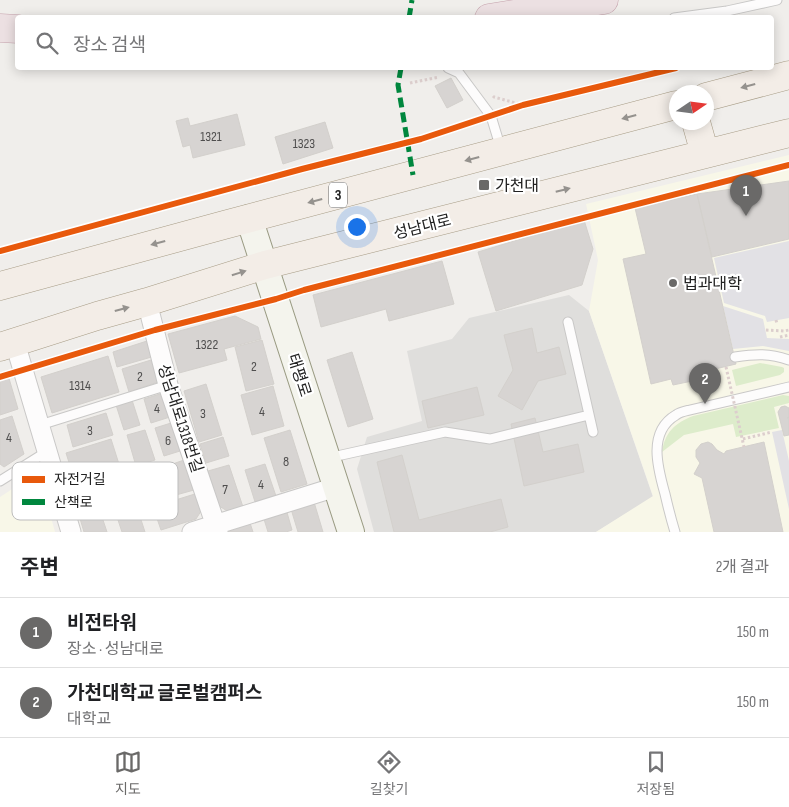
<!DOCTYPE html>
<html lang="ko">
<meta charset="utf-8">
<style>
:root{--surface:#fff;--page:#f6f6f6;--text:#202124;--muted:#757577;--line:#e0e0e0;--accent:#6a6968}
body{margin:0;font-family:"Sofia Sans Condensed","Noto Sans KR",sans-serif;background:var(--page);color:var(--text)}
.compass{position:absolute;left:669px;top:85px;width:45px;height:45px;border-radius:50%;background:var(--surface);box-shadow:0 2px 12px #0003;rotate:77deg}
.you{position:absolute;left:356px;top:226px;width:18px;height:18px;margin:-12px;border:4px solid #fff;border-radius:50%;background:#1a73e8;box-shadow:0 0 0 8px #1a73e833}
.badge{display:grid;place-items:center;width:32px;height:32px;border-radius:50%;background:var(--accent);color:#fff;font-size:16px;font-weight:700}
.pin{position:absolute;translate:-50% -41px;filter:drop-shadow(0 1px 2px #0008)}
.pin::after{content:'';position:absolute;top:26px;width:18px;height:15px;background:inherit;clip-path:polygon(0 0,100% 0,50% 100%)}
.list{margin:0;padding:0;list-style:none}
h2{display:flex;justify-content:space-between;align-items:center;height:65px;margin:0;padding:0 20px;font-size:21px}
h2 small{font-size:16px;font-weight:400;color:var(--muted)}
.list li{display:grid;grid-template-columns:32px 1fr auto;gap:15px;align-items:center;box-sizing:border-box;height:70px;padding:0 20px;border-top:1px solid var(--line)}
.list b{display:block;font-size:19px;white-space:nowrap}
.list p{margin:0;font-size:16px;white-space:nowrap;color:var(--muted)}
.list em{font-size:16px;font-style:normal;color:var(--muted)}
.icon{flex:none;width:28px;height:28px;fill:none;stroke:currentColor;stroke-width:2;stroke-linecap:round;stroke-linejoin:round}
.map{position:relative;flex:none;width:789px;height:532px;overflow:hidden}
.search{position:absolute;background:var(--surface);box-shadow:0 2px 12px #0003;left:15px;right:15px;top:15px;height:55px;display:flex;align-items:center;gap:12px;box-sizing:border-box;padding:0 18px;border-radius:5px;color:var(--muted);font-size:19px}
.sheet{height:205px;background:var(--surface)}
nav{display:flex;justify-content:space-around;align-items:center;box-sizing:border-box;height:70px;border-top:1px solid var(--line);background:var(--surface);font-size:14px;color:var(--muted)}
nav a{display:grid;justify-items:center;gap:2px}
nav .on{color:var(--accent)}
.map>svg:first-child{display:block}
.residential{fill:#dfdedc}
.education{fill:#f8f7e8}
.grass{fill:#ddeccb}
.plaza{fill:#e2e1e5}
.building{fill:#d7d4d2;stroke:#d3d0cc}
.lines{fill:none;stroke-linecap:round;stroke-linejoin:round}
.service-casing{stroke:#c9c8c7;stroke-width:11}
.minor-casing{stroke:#c9c8c7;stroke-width:21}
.secondary-casing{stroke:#999a82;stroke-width:28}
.primary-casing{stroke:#a79c86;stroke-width:29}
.motorway-casing{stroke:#c5a2ac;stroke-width:29}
.path{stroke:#dccecd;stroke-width:3;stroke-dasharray:2.5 2.5;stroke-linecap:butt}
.service{stroke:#fdfcfc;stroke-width:9}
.minor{stroke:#fdfcfc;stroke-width:19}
.secondary{stroke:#f4f4ed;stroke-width:26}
.primary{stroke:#f3ede7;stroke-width:28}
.motorway{stroke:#ece0e2;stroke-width:28}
.path-bridge{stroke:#dccecd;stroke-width:3;stroke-dasharray:2.5 2.5;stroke-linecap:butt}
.quiet{stroke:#00873e;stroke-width:5;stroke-dasharray:10 5;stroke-linecap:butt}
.cycleway-casing{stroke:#fff;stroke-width:9}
.cycleway{stroke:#e8590c;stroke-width:6}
.oneway{fill:#95928e}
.poi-dot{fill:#6a6968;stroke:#fff;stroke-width:2}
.labels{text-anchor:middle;stroke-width:4.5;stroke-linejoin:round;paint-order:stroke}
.number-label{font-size:14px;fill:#4f4e4e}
.shield{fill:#fff;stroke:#646464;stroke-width:1}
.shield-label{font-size:15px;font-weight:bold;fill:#222}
.poi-label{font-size:16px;fill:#222;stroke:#fff;text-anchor:start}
.street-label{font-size:16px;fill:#222;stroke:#fff}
.key{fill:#fff;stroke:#bdbdbd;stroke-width:1}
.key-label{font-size:14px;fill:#222}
</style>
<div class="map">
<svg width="789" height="532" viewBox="0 0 789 532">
<rect width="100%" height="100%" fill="#f0eeeb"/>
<path class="residential" d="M569,295L589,311L653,497L596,532H374L357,469L367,437L422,421L407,351L452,339L469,318Z"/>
<path class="education" d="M789,155V532H596L653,496L589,311L598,260L586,204Z
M26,480L43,488L55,532H0V497Z"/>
<path class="grass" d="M760,363L782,367L784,368V372L780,375L736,386L732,370Z
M783,395L789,396V403L774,407L779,428L736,437L733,424L684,435L662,452C665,432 675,423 693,416Z"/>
<path class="plaza" d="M789,241V318L767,322L765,316L724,303L714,258Z
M723,306L763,319L767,338L789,339V351L763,346L733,349Z
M782,430L789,461V509L772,432Z"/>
<path class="building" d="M451,78L463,100L447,108L435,86Z
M237,114L245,145L193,158L190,145L183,147L176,121L188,118L190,126Z
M325,122L333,148L283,164L275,137Z
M789,181V239L712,257L697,194Z
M697,194L736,364L715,369L716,376L673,385L671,379L651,384L623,259L646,254L635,208Z
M584,220L593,249L582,285L496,311L478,252Z
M442,261L454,304L389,321L386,309L321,327L313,295Z
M235,316L258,327L261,339L224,349L227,360L179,373L168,334Z
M532,328L537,353L559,347L566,374L538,381L522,410L498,396L513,370L504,335Z
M150,340L155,356L117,367L113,352Z
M262,340L274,384L246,391L235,347Z
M352,352L373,419L348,427L327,360Z
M108,356L119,392L52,413L41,377Z
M151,360L158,382L129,392L122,369Z
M8,375L18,409L0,415V377Z
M206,384L222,435L199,442L184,391Z
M273,386L284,426L252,435L241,395Z
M477,387L484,415L428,428L422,401Z
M163,393L170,417L151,423L144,399Z
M132,400L140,425L124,430L116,405Z
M785,406L789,408V417L787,418L789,417V435L784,436L778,412L781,407Z
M106,413L113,435L73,447L67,425Z
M12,416L24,454L4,467L0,464V420Z
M535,418L543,452L578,444L584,472L524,486L511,424Z
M171,423L180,451L164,456L155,428Z
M145,430L155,460L136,466L127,435Z
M290,430L307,484L281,492L264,438Z
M223,437L229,456L206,463L200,444Z
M111,439L125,483L80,497L66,453Z
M708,442L712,444L717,450L724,454L726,451L764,442L783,532H714L702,478L694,474L700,463L696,457V450L701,444Z
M402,455L419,520L501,499L508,527L490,532H394L377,462Z
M184,460L194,490L176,495L167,466Z
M265,464L277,499L256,505L245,470Z
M229,465L243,507L229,512L219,506L208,471Z
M131,489L145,532H122L110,496Z
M198,493L203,508L196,519L161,530L153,507Z
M96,499L107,532H84L76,505Z
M314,502L323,532H298L291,509Z
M286,509L292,530L286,532H268L263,516Z
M250,523L253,532H226L228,530Z"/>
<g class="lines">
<defs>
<path id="service" d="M674,18L727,11L777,0
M448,68L459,73L491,116L501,149
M568,322L593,432
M735,357C755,354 770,353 789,360
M40,425L168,385
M328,458L445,432L490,439L589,415
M0,481L48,451
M675,532C671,519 668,507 665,494C658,469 647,432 676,415C680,412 686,411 690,410L789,387"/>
<path id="minor" d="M147,302L168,385L218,532
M15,343L71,532
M192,532L336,487"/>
<path id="secondary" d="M249,218L351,532"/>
<path id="primary" d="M706,97L789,75
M696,122L705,154
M0,286L224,225L676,105
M0,347L97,316L147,302L265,265L789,133"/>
<path id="motorway" d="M489,18L604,0
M0,28L18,29"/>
</defs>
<use href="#service" class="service-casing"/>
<use href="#minor" class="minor-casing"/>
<use href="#secondary" class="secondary-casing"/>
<use href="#primary" class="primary-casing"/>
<use href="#motorway" class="motorway-casing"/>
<path class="path" d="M410,83L439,77
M493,96L494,97L523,105
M776,320L777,324
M766,330L784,331L789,330
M780,337L789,335
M743,439L772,432"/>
<use href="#service" class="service"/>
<use href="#minor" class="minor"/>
<use href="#secondary" class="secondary"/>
<use href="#primary" class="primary"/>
<use href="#motorway" class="motorway"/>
<path class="path-bridge" d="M726,367L744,447"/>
<path class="quiet" d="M409,18L412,0
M401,68L398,85L413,175"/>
<defs>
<path id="cycleway" d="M0,251L302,169L421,139L523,105L676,68
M0,377L155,330L276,299L304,290L789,165"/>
</defs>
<use href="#cycleway" class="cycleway-casing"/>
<use href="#cycleway" class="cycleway"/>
</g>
<defs><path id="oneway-solid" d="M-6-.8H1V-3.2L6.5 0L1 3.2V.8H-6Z" transform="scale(1.25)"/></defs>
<g class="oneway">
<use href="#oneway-solid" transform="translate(748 86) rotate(165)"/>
<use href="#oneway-solid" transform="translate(629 117) rotate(165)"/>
<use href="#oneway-solid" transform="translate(472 159) rotate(165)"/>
<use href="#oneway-solid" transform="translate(563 190) rotate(-14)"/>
<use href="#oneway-solid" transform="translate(315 201) rotate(165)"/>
<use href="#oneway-solid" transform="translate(158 243) rotate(165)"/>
<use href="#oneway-solid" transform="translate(239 273) rotate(-17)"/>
<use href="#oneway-solid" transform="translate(122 309) rotate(-15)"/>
</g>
<g class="poi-dot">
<rect x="478" y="179" width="12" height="12" rx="2.5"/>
<circle cx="673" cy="283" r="5"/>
</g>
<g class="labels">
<g class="number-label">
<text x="211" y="141">1321</text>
<text x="304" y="148">1323</text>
<text x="207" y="349">1322</text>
<text x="254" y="371">2</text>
<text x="140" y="381">2</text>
<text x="80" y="390">1314</text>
<text x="157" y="413">4</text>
<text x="262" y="416">4</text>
<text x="203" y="418">3</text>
<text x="90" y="435">3</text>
<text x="9" y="442">4</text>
<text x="168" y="445">6</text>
<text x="286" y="466">8</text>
<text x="261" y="489">4</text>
<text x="225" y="494">7</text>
</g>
<rect class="shield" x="329" y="182.5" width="18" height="25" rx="4"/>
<g class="shield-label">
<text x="338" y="200">3</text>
</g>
<g class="poi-label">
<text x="495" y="191">가천대</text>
<text x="683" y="289">법과대학</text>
</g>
<g class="street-label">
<text transform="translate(422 226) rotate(-14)" y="6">성남대로</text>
<text transform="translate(300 375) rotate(72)" y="6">태평로</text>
<text transform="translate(181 418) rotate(72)" y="6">성남대로1318번길</text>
</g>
</g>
<rect x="12" y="462" width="166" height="58" rx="8" class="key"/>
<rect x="22" y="476" width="23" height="7" fill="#e8590c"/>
<rect x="22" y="499" width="23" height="6" fill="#00873e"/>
<g class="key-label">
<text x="54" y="484">자전거길</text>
<text x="54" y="507">산책로</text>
</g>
</svg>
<svg class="compass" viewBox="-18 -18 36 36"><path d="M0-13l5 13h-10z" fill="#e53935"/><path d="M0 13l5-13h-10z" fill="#757577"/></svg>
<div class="you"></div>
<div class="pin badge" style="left:746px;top:216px">1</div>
<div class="pin badge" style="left:705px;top:404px">2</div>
<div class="search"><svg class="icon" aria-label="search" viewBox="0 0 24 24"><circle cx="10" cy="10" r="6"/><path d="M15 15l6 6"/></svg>장소 검색</div>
</div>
<section class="sheet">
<h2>주변<small>2개 결과</small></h2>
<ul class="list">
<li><span class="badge">1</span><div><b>비전타워</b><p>장소 · 성남대로</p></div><em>150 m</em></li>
<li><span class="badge">2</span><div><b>가천대학교 글로벌캠퍼스</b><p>대학교</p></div><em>150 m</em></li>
</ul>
</section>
<nav>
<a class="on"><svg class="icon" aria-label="map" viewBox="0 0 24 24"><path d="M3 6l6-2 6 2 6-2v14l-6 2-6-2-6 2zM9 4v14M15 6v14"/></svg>지도</a>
<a><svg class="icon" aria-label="directions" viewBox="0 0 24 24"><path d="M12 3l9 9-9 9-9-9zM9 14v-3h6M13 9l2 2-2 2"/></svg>길찾기</a>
<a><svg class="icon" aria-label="saved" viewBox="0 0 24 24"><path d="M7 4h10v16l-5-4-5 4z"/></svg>저장됨</a>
</nav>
